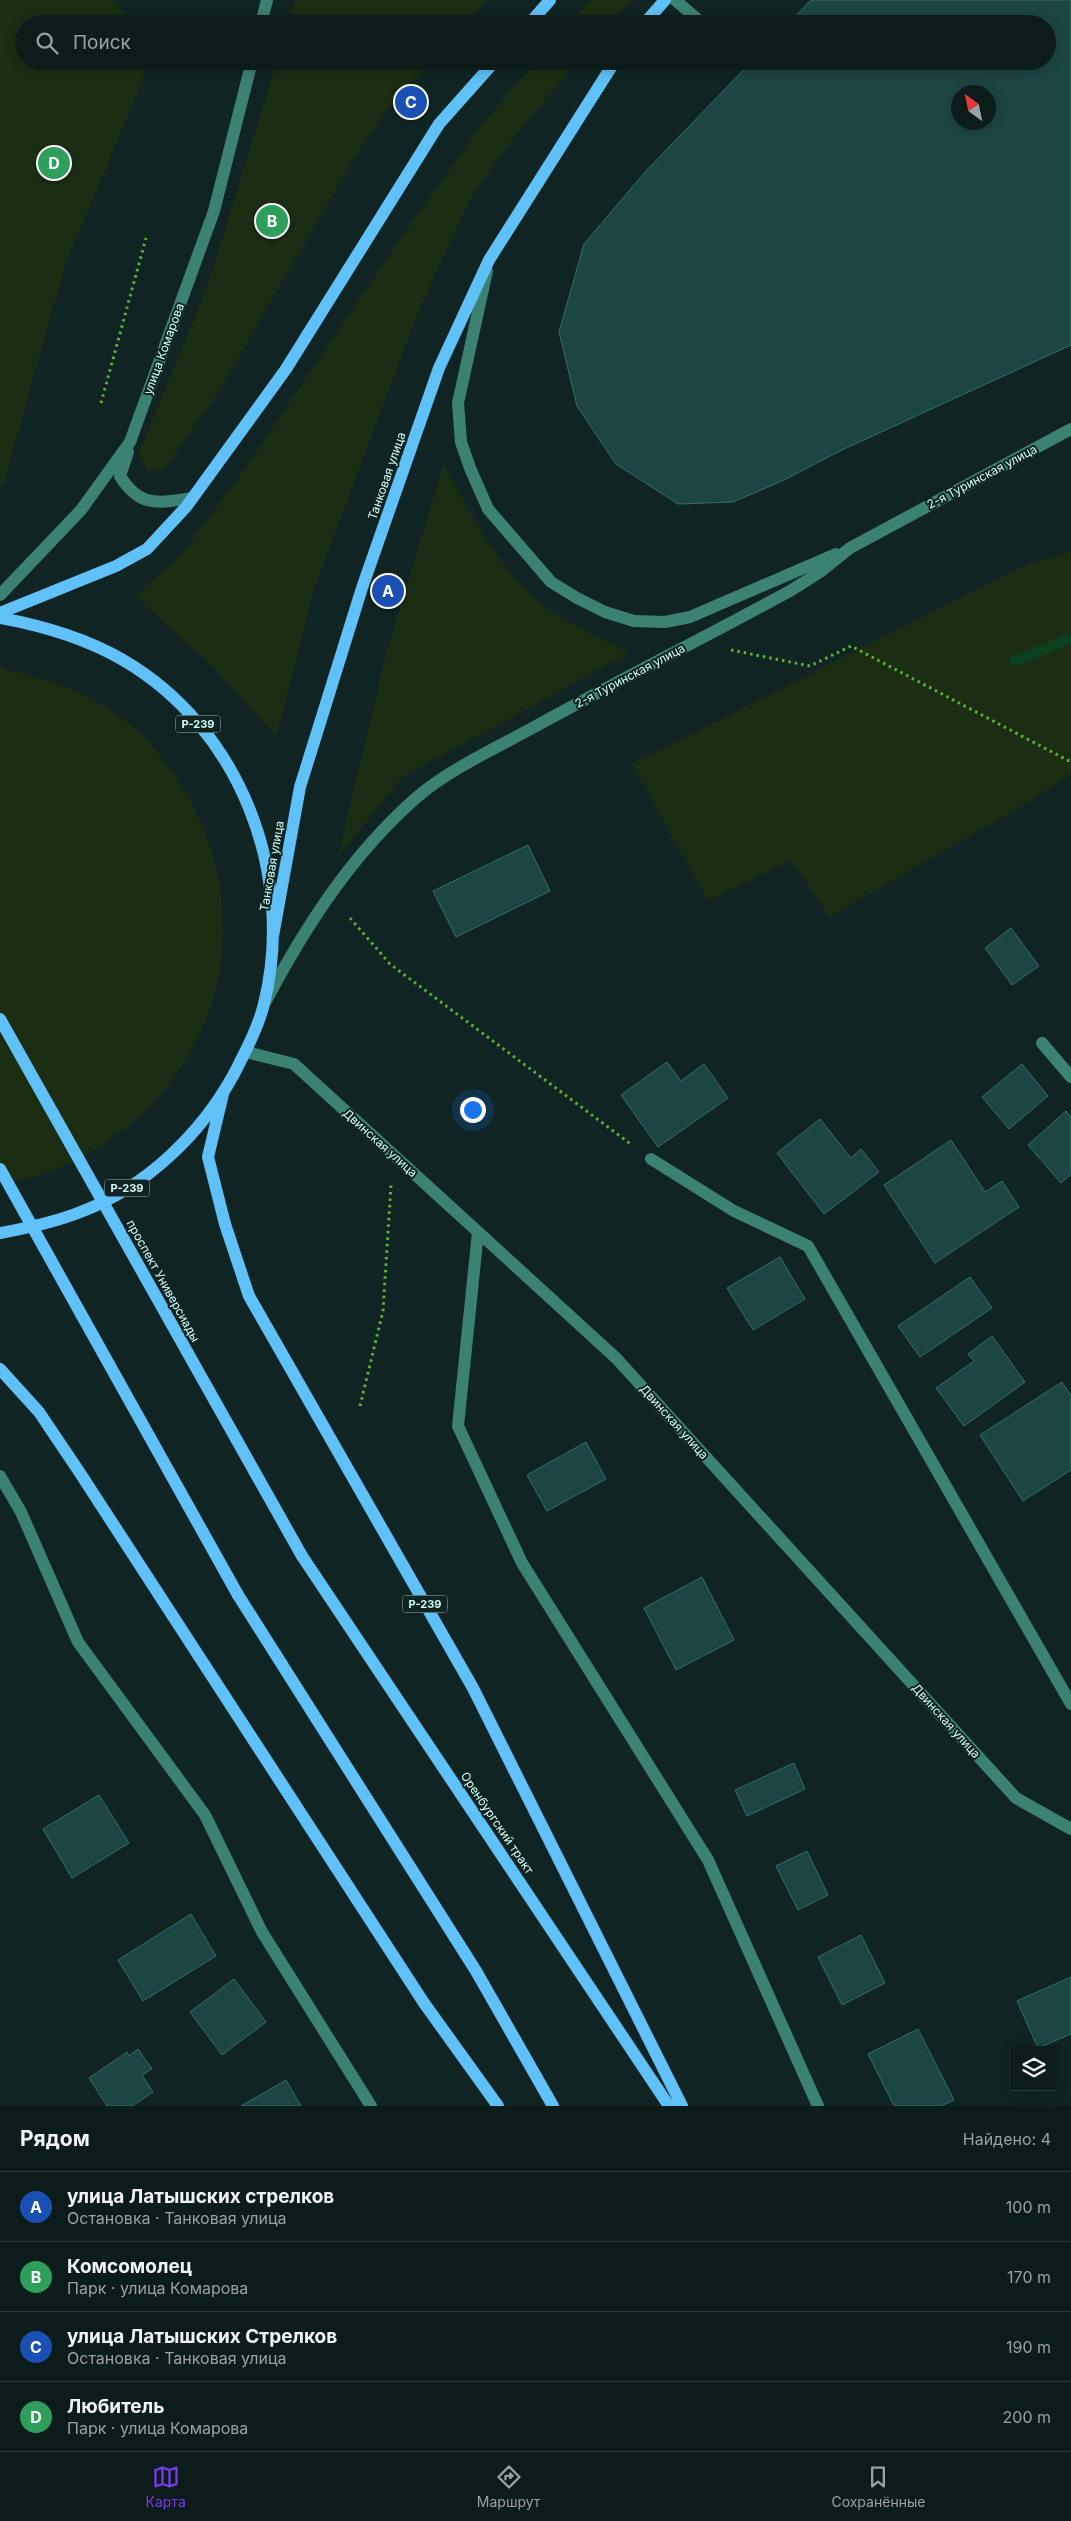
<!DOCTYPE html>
<html lang="ru">
<meta charset="utf-8">
<style>
:root{--surface:#0c1c1a;--page:#152523;--text:#f1f3f6;--muted:#9aa1a2;--line:#2c3a39;--accent:#7c3aed}
body{margin:0;font-family:Inter,sans-serif;background:var(--page);color:var(--text)}
.controls{position:absolute;right:15px;bottom:15px;display:grid;overflow:hidden;border-radius:0px;box-shadow:0 2px 12px #0003}
.controls button{width:45px;height:45px;display:grid;place-items:center;padding:0;border:0;border-bottom:1px solid var(--line);background:var(--surface);color:var(--text);font:25px sans-serif}
.compass{position:absolute;left:951px;top:85px;width:45px;height:45px;border-radius:50%;background:var(--surface);box-shadow:0 2px 12px #0003;rotate:327deg}
.you{position:absolute;left:472px;top:1109px;width:18px;height:18px;margin:-12px;border:4px solid #fff;border-radius:50%;background:#1a73e8;box-shadow:0 0 0 8px #1a73e833}
.badge{display:grid;place-items:center;width:32px;height:32px;border-radius:50%;background:var(--accent);color:#fff;font-size:16px;font-weight:700}
.pin{position:absolute;translate:-50% -50%;border:2px solid #fff;box-shadow:0 1px 5px #0006}
.list{margin:0;padding:0;list-style:none}
h2{display:flex;justify-content:space-between;align-items:center;height:65px;margin:0;padding:0 20px;font-size:21px}
h2 small{font-size:16px;font-weight:400;color:var(--muted)}
.list li{display:grid;grid-template-columns:32px 1fr auto;gap:15px;align-items:center;box-sizing:border-box;height:70px;padding:0 20px;border-top:1px solid var(--line)}
.list b{display:block;font-size:19px;white-space:nowrap}
.list p{margin:0;font-size:16px;white-space:nowrap;color:var(--muted)}
.list em{font-size:16px;font-style:normal;color:var(--muted)}
.icon{flex:none;width:28px;height:28px;fill:none;stroke:currentColor;stroke-width:2;stroke-linecap:round;stroke-linejoin:round}
.map{position:relative;flex:none;width:1071px;height:2106px;overflow:hidden}
.search{position:absolute;background:var(--surface);box-shadow:0 2px 12px #0003;left:15px;right:15px;top:15px;height:55px;display:flex;align-items:center;gap:12px;box-sizing:border-box;padding:0 18px;border-radius:28px;color:var(--muted);font-size:19px}
.sheet{height:345px;background:var(--surface)}
nav{display:flex;justify-content:space-around;align-items:center;box-sizing:border-box;height:70px;border-top:1px solid var(--line);background:var(--surface);font-size:14px;color:var(--muted)}
nav a{display:grid;justify-items:center;gap:2px}
nav .on{color:var(--accent)}
.map>svg:first-child{display:block}
.green{fill:#1b2e13}
.lines{fill:none;stroke-linecap:round;stroke-linejoin:round}
.stream{stroke:#0c4120;stroke-width:10}
.building{fill:#1c4543;stroke:#2f706c;fill-rule:evenodd}
.path{stroke:#5cb234;stroke-width:3;stroke-dasharray:2.5 4;stroke-linecap:butt}
.minor{stroke:#3c8272;stroke-width:12}
.major{stroke:#60c1f9;stroke-width:12}
.major-bridge{stroke:#60c1f9;stroke-width:12}
.labels{text-anchor:middle;stroke-width:4;stroke-linejoin:round;paint-order:stroke}
.shield{fill:#102523;stroke:#9abcb8;stroke-width:1}
.shield-label{font-size:11px;font-weight:bold;fill:#d5fdf8}
.street-label{font-size:12px;fill:#d5fdf8;stroke:#102523}
</style>
<div class="map">
<svg width="1071" height="2106" viewBox="0 0 1071 2106">
<rect width="100%" height="100%" fill="#102523"/>
<path class="green" d="M0,0H114L131,24H24V61H151L65,265L3,486L0,482Z
M296,0H486L465,24H289Z
M590,0H632L610,24H570Z
M277,61H431L388,109L354,158L219,391L164,469L148,472L138,455L208,285Z
M537,61H577L507,146L469,201L434,277L414,323L314,589L276,736L214,668L135,596L181,555L239,477L398,242L482,124Z
M444,463C470,515 503,576 551,611C575,628 604,639 629,653L401,778L338,857L386,654Z
M1071,552V773L1029,802L829,917L791,860L708,901L632,764L1021,567Z
M0,668C50,679 100,695 138,732C252,843 254,1022 129,1125C93,1154 47,1179 0,1183Z"/>
<g class="lines">
<path class="stream" d="M1015,661L1071,638"/>
</g>
<path class="building" d="M811,0H1071V345L842,450L782,481L733,502L678,504L616,464L577,406L559,332L584,244L645,172L752,61H1047V24H788ZM958,92H988V122H958Z
M528,845L550,891L456,937L433,891Z
M1011,928L1039,966L1012,985L985,948Z
M667,1062L681,1081L704,1064L728,1098L658,1147L621,1095Z
M1022,1064L1048,1096L1009,1129L982,1097Z
M1066,1111L1071,1117V1174L1061,1183L1028,1145Z
M820,1119L851,1158L861,1149L879,1172L824,1214L777,1153Z
M951,1140L985,1192L1002,1181L1019,1207L935,1263L884,1185Z
M780,1257L805,1299L753,1330L727,1288Z
M970,1277L992,1308L920,1357L898,1326Z
M992,1336L1025,1382L964,1426L936,1388L974,1361L968,1354Z
M1062,1382L1071,1396V1470L1023,1501L980,1435Z
M586,1442L606,1479L547,1511L527,1475Z
M702,1577L734,1640L676,1670L644,1608Z
M794,1763L805,1789L747,1816L735,1790Z
M99,1795L129,1843L72,1878L43,1829Z
M807,1851L828,1895L798,1910L776,1866Z
M191,1914L216,1956L143,2001L118,1960Z
M861,1935L885,1983L842,2005L818,1957Z
M1071,1977V2034L1038,2048L1017,2001Z
M234,1979L266,2022L222,2055L190,2012Z
M918,2029L954,2100L941,2106H894L868,2054Z
M138,2049L152,2069L142,2075L153,2092L132,2106H107L89,2078L127,2052L129,2056Z
M286,2080L301,2106H241Z"/>
<g class="lines">
<path class="path" d="M101,403L146,238
M731,650L810,666L851,646L1071,762
M350,918L390,964L632,1145
M360,1406L383,1311L391,1185"/>
<path class="minor" d="M675,0L703,24
M261,24L267,0
M487,271L458,403L461,442L470,468L488,509L551,582L577,598L605,612L634,621L665,622L690,617L836,554
M128,452L120,476C140,508 158,503 192,498
M0,595L81,510L130,442L214,211L252,61
M266,1001C305,927 352,854 416,798C448,770 498,747 536,726C620,680 705,637 790,591L820,572L850,548L1071,429
M1042,1043L1071,1077
M246,1052L294,1064L616,1358L1016,1798L1071,1829
M651,1159L734,1211L808,1246L1071,1704
M478,1232L458,1426L522,1563L708,1860L818,2106
M0,1476L21,1512L78,1642L205,1815L262,1932L371,2106"/>
<path class="major" d="M529,24L550,0
M644,24L665,0
M0,613L116,566L147,549L186,507L286,369L439,124L495,61
M0,618C44,626 85,638 123,660C240,728 296,874 264,1004C258,1028 245,1052 234,1074C201,1134 147,1186 83,1211C56,1222 28,1228 0,1233
M273,936L300,787L362,588L439,368L489,260L615,61
M223,1094L208,1157L225,1224L249,1296L473,1688L682,2106
M0,1369L39,1412L80,1473L424,2003L498,2106
M302,1556L669,2106
M238,1595L476,1971L553,2106"/>
<path class="major-bridge" d="M0,1019L302,1556
M0,1169L238,1595"/>
</g>
<g class="labels">
<g class="shield">
<rect x="175.5" y="715.5" width="45" height="17" rx="4"/>
<rect x="104.5" y="1179.5" width="45" height="17" rx="4"/>
<rect x="402.5" y="1595.5" width="45" height="17" rx="4"/>
</g>
<g class="shield-label">
<text x="198" y="728">Р-239</text>
<text x="127" y="1192">Р-239</text>
<text x="425" y="1608">Р-239</text>
</g>
<g class="street-label">
<text transform="translate(164 349) rotate(-70)" y="4">улица Комарова</text>
<text transform="translate(387 476) rotate(-71)" y="4">Танковая улица</text>
<text transform="translate(982 477) rotate(-28)" y="4">2-я Туринская улица</text>
<text transform="translate(630 676) rotate(-28)" y="4">2-я Туринская улица</text>
<text transform="translate(272 866) rotate(-80)" y="4">Танковая улица</text>
<text transform="translate(380 1143) rotate(42)" y="4">Двинская улица</text>
<text transform="translate(163 1281) rotate(61)" y="4">проспект Универсиады</text>
<text transform="translate(674 1422) rotate(48)" y="4">Двинская улица</text>
<text transform="translate(946 1721) rotate(48)" y="4">Двинская улица</text>
<text transform="translate(497 1823) rotate(56)" y="4">Оренбургский тракт</text>
</g>
</g>
</svg>
<div class="controls">
<button><svg class="icon" aria-label="layers" viewBox="0 0 24 24"><path d="M12 4l9 5-9 5-9-5zM3 14l9 5 9-5"/></svg></button>
</div>
<svg class="compass" viewBox="-18 -18 36 36"><path d="M0-13l5 13h-10z" fill="#e53935"/><path d="M0 13l5-13h-10z" fill="#9aa1a2"/></svg>
<div class="you"></div>
<div class="pin badge" style="left:388px;top:591px;background:#1a4fb4">A</div>
<div class="pin badge" style="left:272px;top:221px;background:#2e9e5b">B</div>
<div class="pin badge" style="left:411px;top:102px;background:#1a4fb4">C</div>
<div class="pin badge" style="left:54px;top:163px;background:#2e9e5b">D</div>
<div class="search"><svg class="icon" aria-label="search" viewBox="0 0 24 24"><circle cx="10" cy="10" r="6"/><path d="M15 15l6 6"/></svg>Поиск</div>
</div>
<section class="sheet">
<h2>Рядом<small>Найдено: 4</small></h2>
<ul class="list">
<li><span class="badge" style="background:#1a4fb4">A</span><div><b>улица Латышских стрелков</b><p>Остановка · Танковая улица</p></div><em>100 m</em></li>
<li><span class="badge" style="background:#2e9e5b">B</span><div><b>Комсомолец</b><p>Парк · улица Комарова</p></div><em>170 m</em></li>
<li><span class="badge" style="background:#1a4fb4">C</span><div><b>улица Латышских Стрелков</b><p>Остановка · Танковая улица</p></div><em>190 m</em></li>
<li><span class="badge" style="background:#2e9e5b">D</span><div><b>Любитель</b><p>Парк · улица Комарова</p></div><em>200 m</em></li>
</ul>
</section>
<nav>
<a class="on"><svg class="icon" aria-label="map" viewBox="0 0 24 24"><path d="M3 6l6-2 6 2 6-2v14l-6 2-6-2-6 2zM9 4v14M15 6v14"/></svg>Карта</a>
<a><svg class="icon" aria-label="directions" viewBox="0 0 24 24"><path d="M12 3l9 9-9 9-9-9zM9 14v-3h6M13 9l2 2-2 2"/></svg>Маршрут</a>
<a><svg class="icon" aria-label="saved" viewBox="0 0 24 24"><path d="M7 4h10v16l-5-4-5 4z"/></svg>Сохранённые</a>
</nav>
